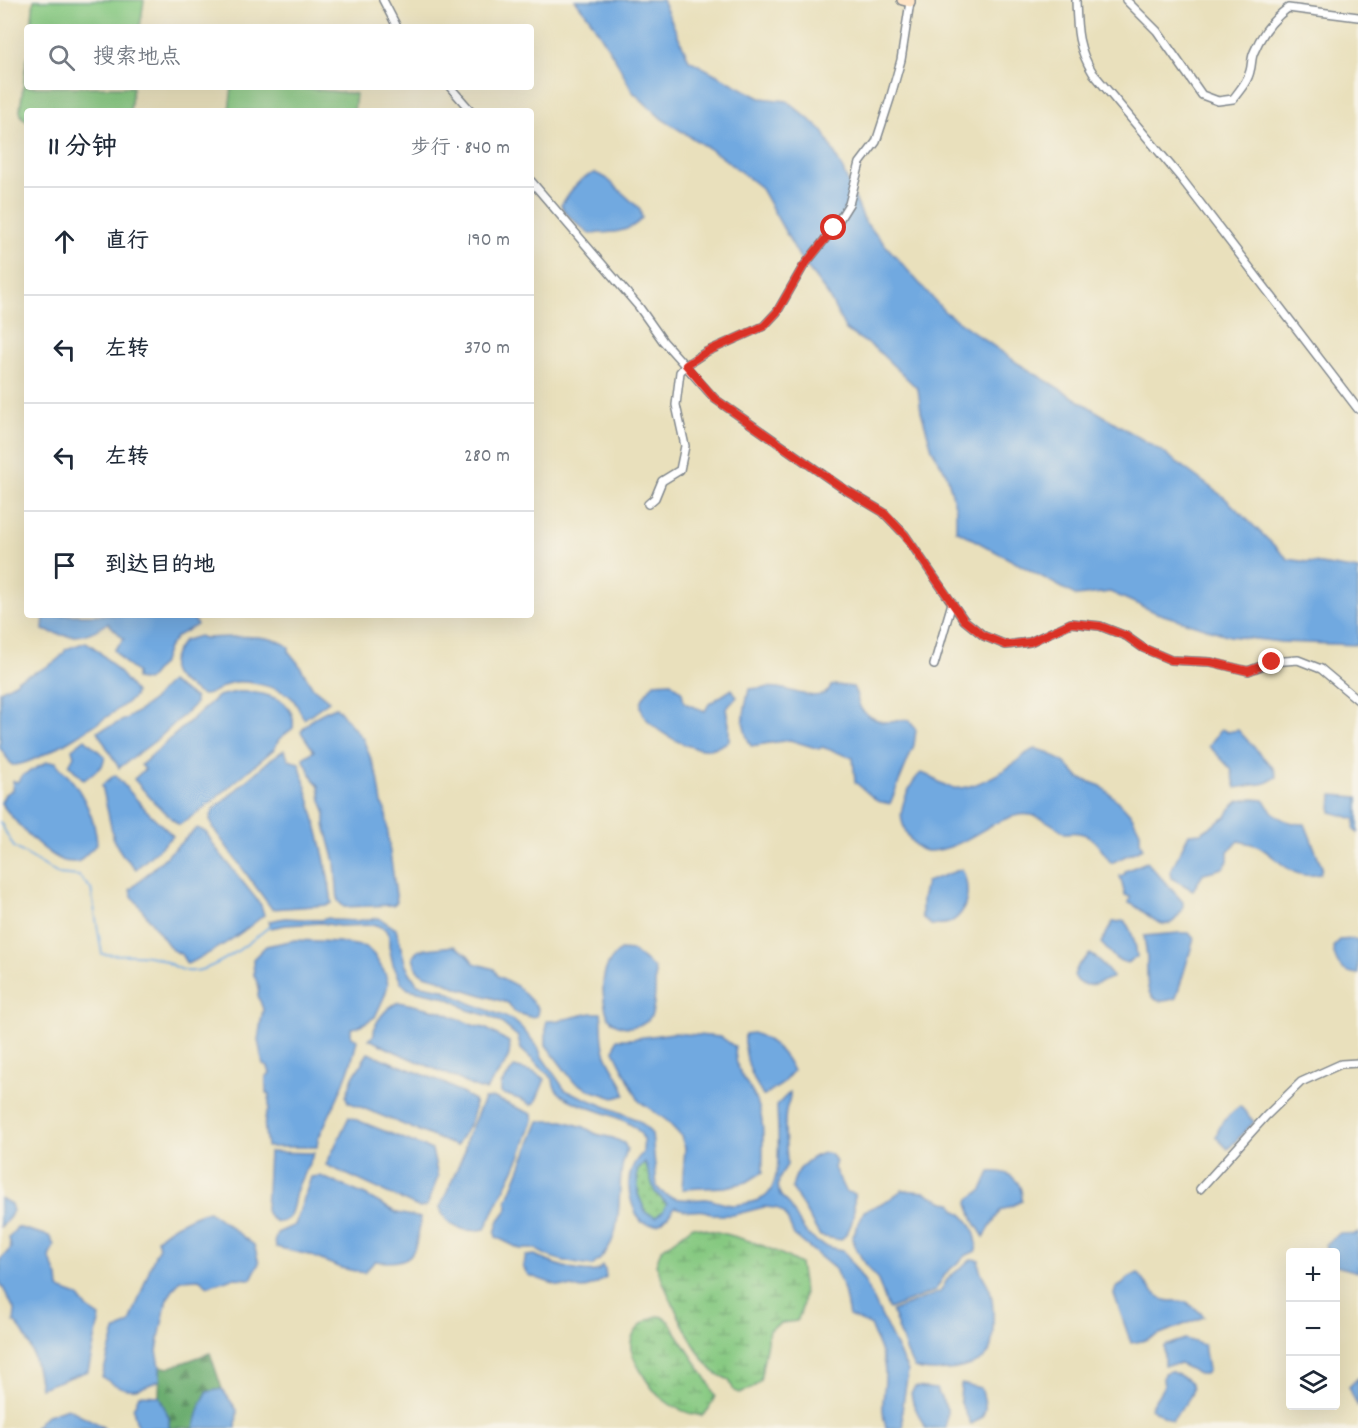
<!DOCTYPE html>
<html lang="zh">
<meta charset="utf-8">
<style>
:root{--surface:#fff;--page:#f2f2f3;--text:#1f2937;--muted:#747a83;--line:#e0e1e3}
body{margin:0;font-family:Dekko,"LXGW WenKai TC",sans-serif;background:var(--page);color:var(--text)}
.controls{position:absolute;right:18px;bottom:18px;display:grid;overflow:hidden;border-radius:6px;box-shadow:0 6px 24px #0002}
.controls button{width:54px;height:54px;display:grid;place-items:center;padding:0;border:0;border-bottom:2px solid var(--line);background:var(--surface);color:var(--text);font:30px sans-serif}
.stop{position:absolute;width:18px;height:18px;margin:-14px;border:4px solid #d93025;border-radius:50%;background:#fff}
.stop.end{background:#d93025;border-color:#fff;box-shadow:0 2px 6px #0008}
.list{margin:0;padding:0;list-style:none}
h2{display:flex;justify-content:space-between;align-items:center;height:78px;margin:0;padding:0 24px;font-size:26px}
h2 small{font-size:20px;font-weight:400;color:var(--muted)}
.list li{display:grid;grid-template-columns:39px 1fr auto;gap:18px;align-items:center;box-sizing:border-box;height:108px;padding:0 24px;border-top:2px solid var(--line)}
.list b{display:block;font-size:22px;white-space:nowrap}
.list em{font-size:20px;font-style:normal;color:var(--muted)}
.icon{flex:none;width:33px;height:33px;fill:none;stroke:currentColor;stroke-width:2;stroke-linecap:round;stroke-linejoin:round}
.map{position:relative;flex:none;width:1358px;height:1428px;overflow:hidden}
.search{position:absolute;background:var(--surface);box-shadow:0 6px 24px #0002;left:24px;top:24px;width:510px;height:66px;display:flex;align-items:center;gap:15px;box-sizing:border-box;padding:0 21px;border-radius:6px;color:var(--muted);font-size:22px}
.panel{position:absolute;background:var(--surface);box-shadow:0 6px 24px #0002;left:24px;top:108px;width:510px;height:510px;border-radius:6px}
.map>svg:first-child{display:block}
.grass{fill:url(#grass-dots);stroke:#507c70;stroke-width:1.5}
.forest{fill:url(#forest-firs);stroke:#446e66;stroke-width:1.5}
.wetland{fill:url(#wetland-marsh);stroke:#507c70;stroke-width:1.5}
.garden{fill:#86c981;stroke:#507c70;stroke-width:1.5}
.water{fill:#71a9e0;stroke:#466c9f;stroke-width:1.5;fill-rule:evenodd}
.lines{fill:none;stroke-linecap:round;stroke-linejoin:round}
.stream{stroke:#71a9e0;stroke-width:2}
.street-casing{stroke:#82888d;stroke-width:10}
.secondary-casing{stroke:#82888d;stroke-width:12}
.street{stroke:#fff;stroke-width:7}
.secondary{stroke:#fee4c6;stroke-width:9}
.route{stroke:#d93025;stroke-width:8}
</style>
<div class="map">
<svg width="1358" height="1428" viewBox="0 0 1358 1428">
<defs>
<pattern id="grass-dots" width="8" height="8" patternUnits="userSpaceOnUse" patternTransform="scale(1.5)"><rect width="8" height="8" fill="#86c981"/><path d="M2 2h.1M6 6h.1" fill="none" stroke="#6da46d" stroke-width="1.8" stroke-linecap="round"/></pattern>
<pattern id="forest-firs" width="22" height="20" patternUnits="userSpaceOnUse" patternTransform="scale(1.5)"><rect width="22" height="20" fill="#6cad6f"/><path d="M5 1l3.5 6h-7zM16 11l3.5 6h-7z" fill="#588d5e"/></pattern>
<pattern id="wetland-marsh" width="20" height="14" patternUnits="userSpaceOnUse" patternTransform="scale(1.5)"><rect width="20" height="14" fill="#86c981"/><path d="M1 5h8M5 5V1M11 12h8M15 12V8" fill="none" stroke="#6da46d"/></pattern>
</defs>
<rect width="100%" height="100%" fill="#f7f3e8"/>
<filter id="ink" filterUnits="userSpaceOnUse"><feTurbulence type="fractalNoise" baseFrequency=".0167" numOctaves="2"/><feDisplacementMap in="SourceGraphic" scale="12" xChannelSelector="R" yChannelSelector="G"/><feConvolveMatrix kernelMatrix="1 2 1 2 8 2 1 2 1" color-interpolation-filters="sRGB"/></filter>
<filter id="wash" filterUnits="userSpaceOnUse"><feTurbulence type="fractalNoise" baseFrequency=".008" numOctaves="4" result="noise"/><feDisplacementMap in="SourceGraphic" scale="24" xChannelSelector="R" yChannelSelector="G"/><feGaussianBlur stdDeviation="1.35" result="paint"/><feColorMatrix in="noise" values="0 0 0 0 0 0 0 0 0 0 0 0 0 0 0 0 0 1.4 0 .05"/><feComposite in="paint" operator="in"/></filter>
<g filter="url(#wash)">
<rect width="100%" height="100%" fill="#e9e0bc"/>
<path class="grass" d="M645,1162L655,1192L667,1204L663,1211L656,1217L646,1213L638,1194L637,1170Z"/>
<path class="forest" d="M210,1353L222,1389L207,1392L194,1428H169V1418L159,1396L160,1366L168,1368Z"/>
<path class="wetland" d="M693,1226C735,1236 762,1242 800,1264C804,1286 807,1301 797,1321L781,1323L769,1330L760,1381L753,1388L739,1393L734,1391L729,1380C724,1377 717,1375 713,1371C693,1351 666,1291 656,1264L661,1250Z
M658,1316L664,1317L670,1323L708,1381L715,1396L709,1409L702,1416C686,1414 673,1408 660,1397C651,1389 633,1361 631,1349C629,1333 644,1319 658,1316Z"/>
<path class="garden" d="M34,0H144L140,27H31Z
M27,56V87H133L130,111H27V122L22,117L20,111Z
M232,87H292L356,94L354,111H229Z"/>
<path class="water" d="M575,0H662L689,60L760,98L787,101L823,131L842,168L865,222L944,311L1019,364L1163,452L1225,498L1288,559L1358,570V645L1281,642L1230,636L1157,613L1110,592L1077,596L956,530V509L947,475L932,449L921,411L918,389L876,349L846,330L828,295L800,258L760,187L719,155L662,119L632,91L616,60L589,17Z
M595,173L606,178L640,209L642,218C630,234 606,233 588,233L567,214L561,205C570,192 579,177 595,173Z
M44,615H192L197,625L177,636L168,648L163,662L147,681L136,679V672L128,666L114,650L124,639L108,623C84,639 71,639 43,630Z
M199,636L204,638C229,638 268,631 289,647V652L298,663L313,688L329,701L304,719C300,712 297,704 292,698C280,687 245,679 230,683C222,686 212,695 204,695C199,695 193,689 188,686C165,674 169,660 183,641Z
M86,642C105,654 121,674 135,692L134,697C116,712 32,768 12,765L0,748V691L17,682L18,679C33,673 59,665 66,649Z
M170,682L195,698V704L159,738L119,768L97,731C117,725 137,714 153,700C159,694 163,687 170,682Z
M671,682L682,692L684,703L705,711L709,704L732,689L737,697L726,709L729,724V741C721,746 713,750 703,749C685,748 644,727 641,707C640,698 649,690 654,683Z
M835,685L853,687C858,694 857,704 862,710C868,717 881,723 890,722C897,722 901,718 909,720L916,730L914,745L890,804L877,801L855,782L853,758L822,747L819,749L790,740L751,746C739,724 744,713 749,689C760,688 772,686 783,689C797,692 824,704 831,686Z
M237,692C261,691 297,698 293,728L279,739L274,749L203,809L179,825L154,802L134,779L145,769L141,765L218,696Z
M336,707L363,739L378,777L382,804L386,812L389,846L397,902L393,905L344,907L338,901L335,862L325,825V811L321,800L319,786L314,780L303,758L314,751L301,732C309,719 321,713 336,707Z
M1221,729L1228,732L1238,730L1274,769L1277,777L1266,783L1236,788L1231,769L1209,746Z
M85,739L105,757L102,766L84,780L69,765L74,756L72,749Z
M1036,749L1047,752L1065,763L1079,778L1101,786L1122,805L1132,816L1140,832V842L1143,848L1111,863C1097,844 1092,829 1065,833C1052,824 1036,812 1019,815C987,821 962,850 930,851C913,852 898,824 902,809C904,798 912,780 921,773C934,776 940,786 954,788C971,790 1004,772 1017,761C1025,755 1027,751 1036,749Z
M284,750L289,760L299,763C312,809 326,855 332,903L328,905L272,909L213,828L210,819L212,811L271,759Z
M47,762H56C59,768 64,771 69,777C84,794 96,822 97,844L78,862C74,862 68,862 64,861C43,853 14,821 1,803L5,794L12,790L13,781L17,782L23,775Z
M115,775L146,810L173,836L136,869L122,854L114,841L102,785Z
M1332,795L1358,797V833L1354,830L1355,819L1331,812Z
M1252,799L1264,800C1272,816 1287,824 1305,824L1322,867L1320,874C1292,881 1282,861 1261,848C1255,844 1246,843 1239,841L1228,851V861L1223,868L1204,873L1193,890L1171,878L1170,872L1189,834L1201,833L1226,817L1230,809L1239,801Z
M197,828L206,832L215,847L261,905L264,915C241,934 215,952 187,964L181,954L172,950L132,896L130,890Z
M1147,862L1183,902C1183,909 1182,911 1178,916C1163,939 1145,908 1129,903L1130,897L1125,895L1120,876L1125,874V871Z
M962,869C970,887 970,911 951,922C946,925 937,924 931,925L922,917V900L926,882Z
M285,918L321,920L329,918L335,920L355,921L379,918L396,929L406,966L417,984L442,989L472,1004L511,1019L520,1026L538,1047L542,1057L565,1090L629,1116L641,1122L652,1134L657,1187C668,1202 688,1200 704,1199C715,1199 724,1206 736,1205C743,1204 756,1202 763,1198C785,1186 777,1126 777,1105L790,1092C791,1100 787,1103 786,1111C783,1128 787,1148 787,1165C781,1174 774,1186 781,1196C784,1200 789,1202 791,1207C805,1234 811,1245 843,1250L865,1282L908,1371L902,1411L903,1428H886C879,1404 886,1393 885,1370C884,1355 875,1339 870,1325L849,1316L844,1290L835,1269L794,1235L785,1214L776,1208L764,1207L733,1215H713C705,1208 698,1211 689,1211C685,1211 679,1208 675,1207C662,1222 662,1228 641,1222C627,1200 622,1172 643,1153C643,1149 644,1142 643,1139C635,1109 551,1110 553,1079L521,1049L518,1037L499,1021L489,1016L468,1010L456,1002L442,996L408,989L401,982L393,964L389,947V936L385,929L376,925L339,926L322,923L286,925L271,928L269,921ZM645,1162L655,1192L667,1204L663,1211L656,1217L646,1213L638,1194L637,1170Z
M1125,921C1133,933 1136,943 1137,957L1127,963L1116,959L1101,943L1113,922Z
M1179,933H1189L1194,939L1176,998C1143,1010 1147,983 1147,961C1147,952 1145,944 1144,936Z
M1353,939L1358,940V974C1341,973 1335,963 1333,947L1340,940Z
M295,940L338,942L366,947L374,955L385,973L388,984L385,995L375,1017L358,1027L351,1028V1036L357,1040C350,1075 333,1107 318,1139L317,1147H267C266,1135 261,1119 269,1109V1094L266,1093V1077L270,1073L268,1067L263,1065L258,1040L263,1009L258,996L259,987L254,975L253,959L266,946Z
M454,946L467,954L474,963L494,969L498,976L517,986L538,1008L537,1016L530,1017L515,1012L508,1003L456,987L439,979L424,975L417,970L413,957L418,950Z
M620,950L633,951L654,968C656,975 655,983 655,991C654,1011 654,1025 630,1027C622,1027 614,1025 609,1018C606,1014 605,1005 604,1000C601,979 604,964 620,950Z
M1090,954L1098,959L1113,977C1101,982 1081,993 1074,975L1078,966Z
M399,1002L440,1011L475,1026L485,1028L509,1042C514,1061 495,1075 486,1090C472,1089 464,1081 452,1076C423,1064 396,1053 369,1039L374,1035C373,1022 387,1007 399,1002Z
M593,1013H601C603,1025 601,1040 605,1052C609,1066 624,1082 625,1095L614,1098L590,1090L573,1081L546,1045V1021C563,1022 576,1015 593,1013Z
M673,1033L721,1037L735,1047C735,1074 747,1079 757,1102C766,1123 762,1150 763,1172L747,1182L725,1187L682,1189L685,1148L681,1136L666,1120L639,1101L614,1051L617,1039H630Z
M753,1033C772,1040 785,1053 793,1071L781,1085L763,1096C752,1077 743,1057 745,1034Z
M368,1053L442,1082L474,1100C477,1116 465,1132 456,1146L348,1102L346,1097L352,1079Z
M514,1067L533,1072L545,1079L535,1103L531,1105L522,1100L501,1093V1085Z
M494,1098L532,1114L533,1120L520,1157L485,1229C466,1233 447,1229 440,1208L464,1153L467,1137L484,1099Z
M1240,1106L1254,1122L1228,1149L1216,1137C1219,1124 1229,1114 1240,1106Z
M349,1117L432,1150L438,1177L427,1206L420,1208L326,1165Z
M539,1121H563L584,1127L596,1134L613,1138L624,1143L627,1149C625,1155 623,1161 622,1167C616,1203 626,1241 592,1266C577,1264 547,1259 536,1249H520L496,1237L495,1233L499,1220L508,1208L507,1201Z
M269,1152L314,1153C308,1167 298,1182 295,1196C293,1203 293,1214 287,1219C278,1226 269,1219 266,1210Z
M824,1153L831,1154L836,1161L834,1168L845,1191L854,1194C855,1212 854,1227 841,1240L820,1236L792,1188C795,1170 807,1158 824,1153Z
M990,1172C1010,1170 1023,1181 1022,1201L1000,1211L984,1237L975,1223L968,1204L969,1199L982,1190Z
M320,1176L365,1195L397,1213L421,1218C415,1252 416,1266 375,1261L364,1273L341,1268L309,1255L276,1247L275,1240L277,1233L295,1225L311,1177Z
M902,1190L925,1192L944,1202L952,1203L955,1210C969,1216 979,1236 976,1251L967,1255L946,1273L935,1291L889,1309C883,1299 881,1282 874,1274C863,1263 857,1252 852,1238L864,1211L887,1201Z
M0,1198L11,1204L13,1211L6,1222L0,1227Z
M209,1211L254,1245L259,1263L251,1279L233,1278L208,1286L199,1279L180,1280L167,1299L161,1328L157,1351L160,1366V1380C133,1392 127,1394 102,1377L115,1331L130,1323L154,1257L159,1247L157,1239C170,1227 192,1215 209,1211Z
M17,1227L49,1236L54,1245L49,1257L58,1277L59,1289L78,1296L88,1309L100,1317L88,1371L40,1388C37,1367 31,1336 14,1322L15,1311L0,1282V1260L11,1248L9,1238Z
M1358,1232V1272L1336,1266V1252H1327L1325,1245L1340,1233L1353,1235Z
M535,1255C549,1263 584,1276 599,1270L602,1266L605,1270L606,1277L596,1284L583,1289L556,1285L528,1275L523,1267L526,1256Z
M972,1259L979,1260C977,1271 986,1279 990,1290C994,1302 995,1342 988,1354C983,1361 973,1365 965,1367C950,1371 928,1373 914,1368L907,1353L892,1311L940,1292L948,1278Z
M1138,1273C1145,1281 1151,1293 1161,1298C1167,1303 1173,1300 1180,1301C1188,1302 1200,1311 1204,1317L1142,1341L1131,1343L1114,1294L1116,1288L1123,1284L1126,1279Z
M1185,1339L1204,1345L1208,1370L1205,1374H1199L1180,1364L1164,1365V1346Z
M1170,1371C1175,1374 1183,1376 1188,1380C1203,1391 1177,1410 1172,1421L1150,1408L1164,1386L1163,1379L1164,1373Z
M1358,1378V1407L1349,1387Z
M961,1384L981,1388C986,1404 990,1416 971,1424L960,1401Z
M915,1387L936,1389L947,1409L946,1428H925L913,1403L911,1393Z
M222,1389L237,1410L236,1428H194L201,1404L207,1392Z
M139,1395L159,1396L169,1418V1428H138L133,1409Z
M67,1408L100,1425L104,1428H34L45,1416Z"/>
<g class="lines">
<path class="stream" d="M0,822L14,847L58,874L79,876L91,889L102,954C118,956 137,953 153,957C164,959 178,970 187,971C211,975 253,940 271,925"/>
</g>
</g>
<g filter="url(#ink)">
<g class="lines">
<defs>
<path id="street" d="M383,0L397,27
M1076,0C1077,28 1077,48 1093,73L1181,178L1358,409
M1126,0L1157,31L1202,95L1218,101L1233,99C1240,90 1248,81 1250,71C1252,65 1251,58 1254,52C1261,35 1273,19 1288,8L1358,17
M450,87L471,111
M531,181L639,307L663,341L715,399L841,487L883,512L905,535L952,603
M648,504L655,498L662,481L680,470L685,446L676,405L680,372L686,365L706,352L764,326L777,312L803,267L834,228L849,204L860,163L876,142L890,99L901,60L910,2
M934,665L952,603L964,620L984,636L1006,645L1030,642L1071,623L1100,626L1126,636L1143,648L1171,660L1211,662L1248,671L1272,662L1298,660L1321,669L1358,700
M1200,1189L1266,1116L1301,1082L1341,1064L1358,1063"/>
<path id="secondary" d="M902,0L910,2V0"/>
</defs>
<use href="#street" class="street-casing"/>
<use href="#secondary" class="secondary-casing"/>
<use href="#street" class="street"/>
<use href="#secondary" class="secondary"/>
</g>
</g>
<g class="lines" filter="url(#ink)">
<path class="route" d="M834,228L803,267L777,312L764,326L706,352L686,365L715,399L841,487L883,512L905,535L964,620L984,636L1006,645L1030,642L1071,623L1100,626L1126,636L1143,648L1171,660L1211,662L1248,671L1272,662"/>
</g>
</svg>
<div class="controls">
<button>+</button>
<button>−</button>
<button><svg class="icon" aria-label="layers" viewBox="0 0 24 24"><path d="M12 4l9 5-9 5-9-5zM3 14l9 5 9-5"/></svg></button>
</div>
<div class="stop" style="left:834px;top:228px"></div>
<div class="stop end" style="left:1272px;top:662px"></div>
<div class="search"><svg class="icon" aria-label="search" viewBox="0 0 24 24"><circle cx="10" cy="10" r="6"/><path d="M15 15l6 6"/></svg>搜索地点</div>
<section class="panel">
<h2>11 分钟<small>步行 · 840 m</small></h2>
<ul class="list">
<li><svg class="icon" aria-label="ahead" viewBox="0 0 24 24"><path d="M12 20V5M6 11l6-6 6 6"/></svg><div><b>直行</b></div><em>190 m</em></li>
<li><svg class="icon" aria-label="left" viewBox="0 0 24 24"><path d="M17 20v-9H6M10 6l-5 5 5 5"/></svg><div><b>左转</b></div><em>370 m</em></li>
<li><svg class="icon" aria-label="left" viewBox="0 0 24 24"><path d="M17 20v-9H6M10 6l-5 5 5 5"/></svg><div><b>左转</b></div><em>280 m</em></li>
<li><svg class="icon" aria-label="arrive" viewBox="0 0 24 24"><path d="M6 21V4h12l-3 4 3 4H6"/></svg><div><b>到达目的地</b></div></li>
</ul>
</section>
</div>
